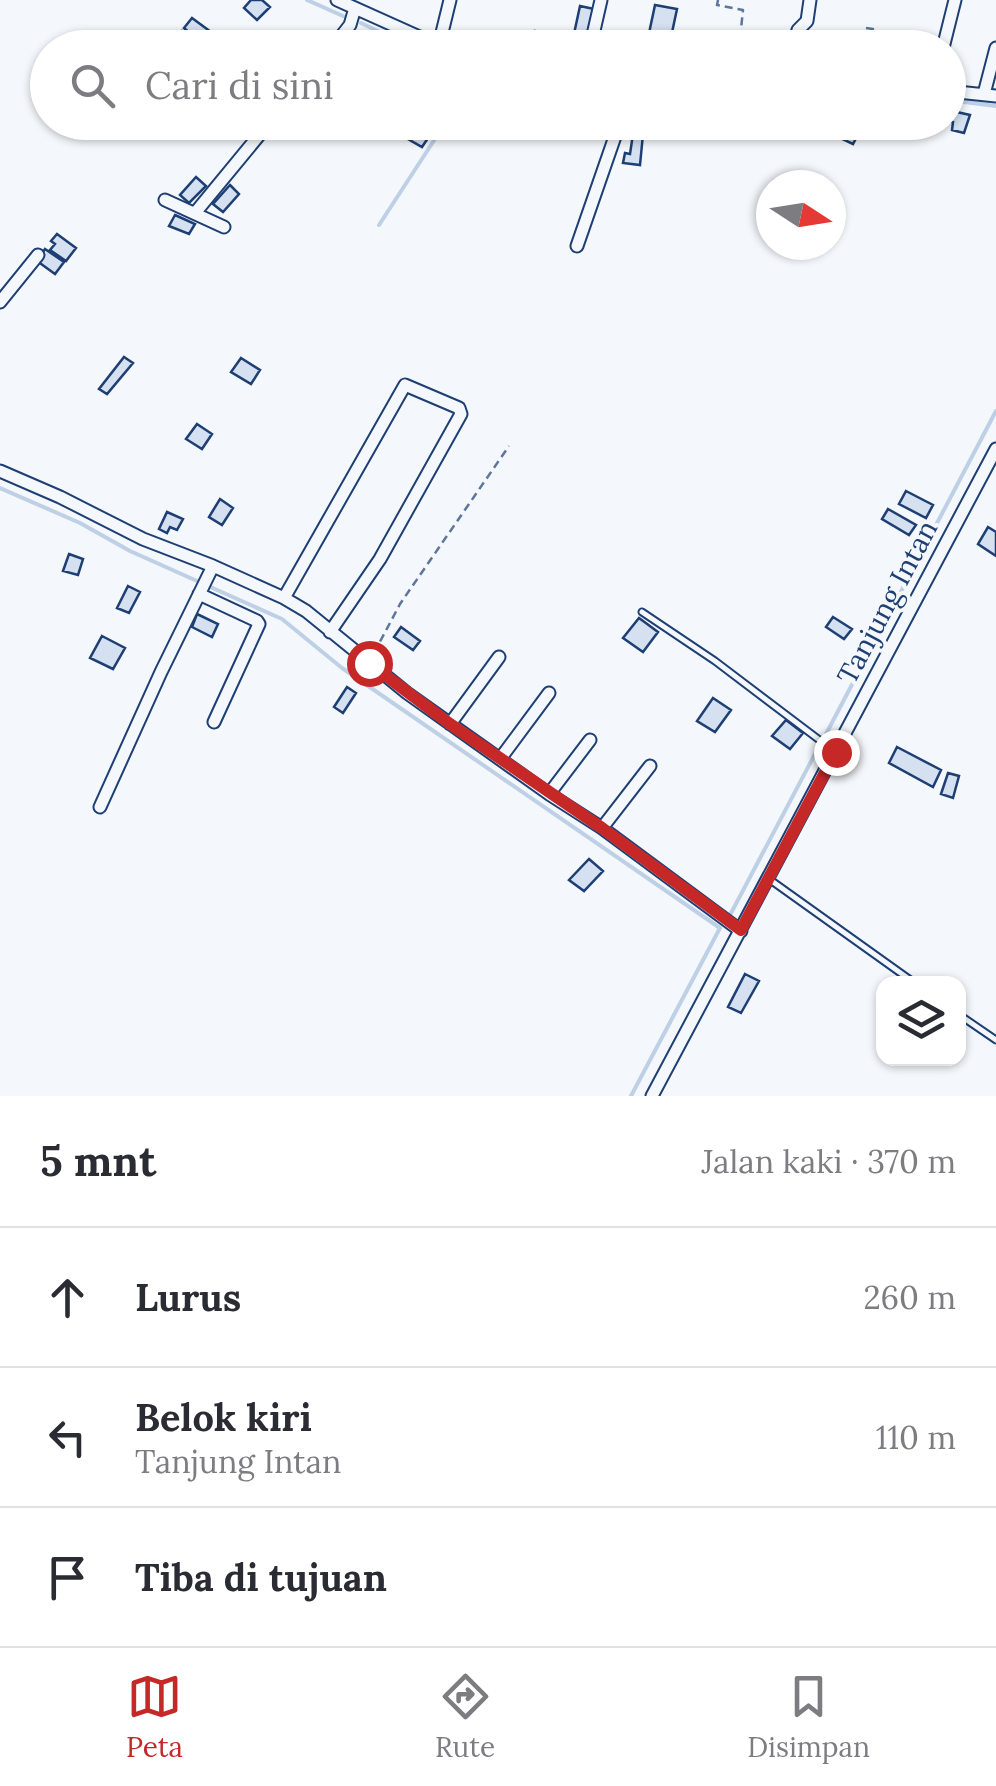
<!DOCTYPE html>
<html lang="id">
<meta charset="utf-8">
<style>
:root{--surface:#fff;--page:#f7f7f7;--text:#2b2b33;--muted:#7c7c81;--line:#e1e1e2;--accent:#c62828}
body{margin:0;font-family:Lora,serif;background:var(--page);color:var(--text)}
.controls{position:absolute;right:30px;bottom:30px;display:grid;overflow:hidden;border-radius:20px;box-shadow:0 2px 8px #0004}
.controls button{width:90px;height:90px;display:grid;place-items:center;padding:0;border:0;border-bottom:2px solid var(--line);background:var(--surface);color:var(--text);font:50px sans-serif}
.compass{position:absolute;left:756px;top:170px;width:90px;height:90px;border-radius:50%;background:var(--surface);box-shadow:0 2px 8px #0004;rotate:102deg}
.stop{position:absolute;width:30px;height:30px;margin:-22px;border:8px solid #c62828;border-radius:50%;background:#fff}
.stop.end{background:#c62828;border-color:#fff;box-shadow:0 2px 10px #0008}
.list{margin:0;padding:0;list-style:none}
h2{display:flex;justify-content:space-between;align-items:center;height:130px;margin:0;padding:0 40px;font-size:42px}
h2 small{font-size:32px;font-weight:400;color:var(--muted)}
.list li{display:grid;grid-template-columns:65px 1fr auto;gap:30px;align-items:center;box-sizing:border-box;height:140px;padding:0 40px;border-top:2px solid var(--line)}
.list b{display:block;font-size:38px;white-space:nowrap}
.list p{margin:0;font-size:32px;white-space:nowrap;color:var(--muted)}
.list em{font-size:32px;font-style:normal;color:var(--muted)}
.icon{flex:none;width:55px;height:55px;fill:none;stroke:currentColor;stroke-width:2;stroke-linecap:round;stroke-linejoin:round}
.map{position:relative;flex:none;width:996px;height:1096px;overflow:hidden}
.search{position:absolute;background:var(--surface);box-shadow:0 2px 8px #0004;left:30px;right:30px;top:30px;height:110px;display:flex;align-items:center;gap:25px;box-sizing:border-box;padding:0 35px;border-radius:55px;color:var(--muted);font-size:38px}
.sheet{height:550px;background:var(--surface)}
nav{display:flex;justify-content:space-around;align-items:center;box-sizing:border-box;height:140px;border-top:2px solid var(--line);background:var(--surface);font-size:28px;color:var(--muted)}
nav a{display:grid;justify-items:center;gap:5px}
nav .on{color:var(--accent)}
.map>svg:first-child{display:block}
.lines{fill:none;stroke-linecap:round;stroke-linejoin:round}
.stream{stroke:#bed0e5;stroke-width:4}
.building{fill:#d5e0f0;stroke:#1d3f73;stroke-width:2.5}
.service-casing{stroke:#1d3f73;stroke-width:9}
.minor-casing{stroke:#1d3f73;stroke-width:15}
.path{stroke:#5e769c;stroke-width:2.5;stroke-dasharray:8 5;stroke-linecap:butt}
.service{stroke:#f4f7fb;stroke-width:5}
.minor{stroke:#f4f7fb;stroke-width:11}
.route{stroke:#c62828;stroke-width:12}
.labels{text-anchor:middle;stroke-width:8;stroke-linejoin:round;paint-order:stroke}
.street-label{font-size:28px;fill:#1d3f73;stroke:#f4f7fb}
</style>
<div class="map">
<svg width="996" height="1096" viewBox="0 0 996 1096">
<rect width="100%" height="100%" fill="#f4f7fb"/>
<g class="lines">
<path class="stream" d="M307,0L343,16
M361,23L413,48
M948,100L996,106
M379,225L446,122
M0,488L80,523L130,551L282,619L342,668L720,928L631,1096
M826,734L996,411
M729,917L816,752"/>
</g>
<path class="building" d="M251,0H262L270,7L257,20L244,8Z
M655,5L677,9L670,42L648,38Z
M580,6L594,9L585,46L572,43Z
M192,18L211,32L202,43L184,28Z
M182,31L198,43L194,48H177L171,42Z
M535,31L552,34L550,48H532Z
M884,35L906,38L904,48H881Z
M948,110L970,115L964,133L952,130L953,122L948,120Z
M419,122H432L428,129L432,132L422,147L408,139Z
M848,122L864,123L853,144L840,138Z
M633,134H643L640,165L623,163L625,153L630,154Z
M196,177L206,186L189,203L180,195Z
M230,185L239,194L223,212L213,204Z
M175,215L195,224L189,234L169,226Z
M57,234L76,248L66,261L50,250L55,244L51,241Z
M45,249L64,262L55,274L37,261Z
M124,357L133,363L107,394L99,389Z
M241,358L260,370L251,384L231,372Z
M197,424L212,434L202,449L186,439Z
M906,491L933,505L926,518L899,504Z
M220,499L233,508L222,525L209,517Z
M888,509L916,525L909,535L882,519Z
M167,512L183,519L177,530L170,527L167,533L159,529Z
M988,527L996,532V556L978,544Z
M69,554L83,559L78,575L63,571Z
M128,586L140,592L129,613L117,608Z
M197,614L218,624L212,637L192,627Z
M833,617L852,629L844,639L826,627Z
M639,618L658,632L643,652L623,638Z
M401,627L420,641L413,650L394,637Z
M102,636L125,648L113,669L90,658Z
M347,687L356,693L343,713L334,707Z
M713,698L731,710L715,732L697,721Z
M786,720L803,733L790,749L772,736Z
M897,747L941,770L933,787L889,763Z
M948,773L959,776L953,798L941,794Z
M589,859L603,871L584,891L569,880Z
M745,974L759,981L741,1013L728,1007Z"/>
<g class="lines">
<defs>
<path id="service" d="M642,612L715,661L834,751
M769,879L916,984
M958,1014L996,1040"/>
<path id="minor" d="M337,0L444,48
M439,45L450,0
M332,48L350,25L355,8
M590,48L601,0
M794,48L798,30L807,21L810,0
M943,48L955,0
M948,91L996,96
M984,94L996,48
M165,200L224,227
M195,213L270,122
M577,246L620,122
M0,302L38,255
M0,471L60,497L143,539L213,566L284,598L306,611L407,693L549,794L602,828L741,931
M199,594L257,621L259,624L214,722
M284,598L405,385L459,408L461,414L380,559L330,632
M450,724L499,657
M500,759L549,693
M549,794L590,740
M100,807L161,672L213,566
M602,828L650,766
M652,1096L996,449"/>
</defs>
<use href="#service" class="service-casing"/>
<use href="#minor" class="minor-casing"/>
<path class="path" d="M718,0L717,5L743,10L739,48
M866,28L873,29L868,48
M374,653L400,604L509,446"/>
<use href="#service" class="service"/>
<use href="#minor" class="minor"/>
</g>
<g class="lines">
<path class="route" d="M369,663L450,724L602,828L741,930L836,752"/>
</g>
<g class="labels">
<g class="street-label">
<text transform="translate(887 602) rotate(-62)" y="10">Tanjung Intan</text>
</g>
</g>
</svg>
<div class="controls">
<button><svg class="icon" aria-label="layers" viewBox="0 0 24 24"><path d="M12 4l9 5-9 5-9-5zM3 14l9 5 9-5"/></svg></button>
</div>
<svg class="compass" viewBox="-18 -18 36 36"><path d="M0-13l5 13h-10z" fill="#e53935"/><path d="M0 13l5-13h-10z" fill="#7c7c81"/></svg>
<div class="stop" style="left:369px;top:663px"></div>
<div class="stop end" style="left:836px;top:752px"></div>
<div class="search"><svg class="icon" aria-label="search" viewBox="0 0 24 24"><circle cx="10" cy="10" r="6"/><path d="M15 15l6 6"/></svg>Cari di sini</div>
</div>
<section class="sheet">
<h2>5 mnt<small>Jalan kaki · 370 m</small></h2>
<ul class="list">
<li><svg class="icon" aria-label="ahead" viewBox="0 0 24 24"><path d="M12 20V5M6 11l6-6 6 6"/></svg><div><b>Lurus</b></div><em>260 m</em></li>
<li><svg class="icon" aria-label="left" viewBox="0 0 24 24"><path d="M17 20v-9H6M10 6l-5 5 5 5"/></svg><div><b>Belok kiri</b><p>Tanjung Intan</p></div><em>110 m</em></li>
<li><svg class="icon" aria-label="arrive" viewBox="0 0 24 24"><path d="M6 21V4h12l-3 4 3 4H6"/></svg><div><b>Tiba di tujuan</b></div></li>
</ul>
</section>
<nav>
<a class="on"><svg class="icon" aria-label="map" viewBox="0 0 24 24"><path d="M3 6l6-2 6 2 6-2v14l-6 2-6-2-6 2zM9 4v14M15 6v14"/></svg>Peta</a>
<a><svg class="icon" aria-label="directions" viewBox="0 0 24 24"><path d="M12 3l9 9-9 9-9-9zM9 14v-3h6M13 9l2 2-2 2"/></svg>Rute</a>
<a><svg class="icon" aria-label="saved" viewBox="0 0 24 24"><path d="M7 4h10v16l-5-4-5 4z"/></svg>Disimpan</a>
</nav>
